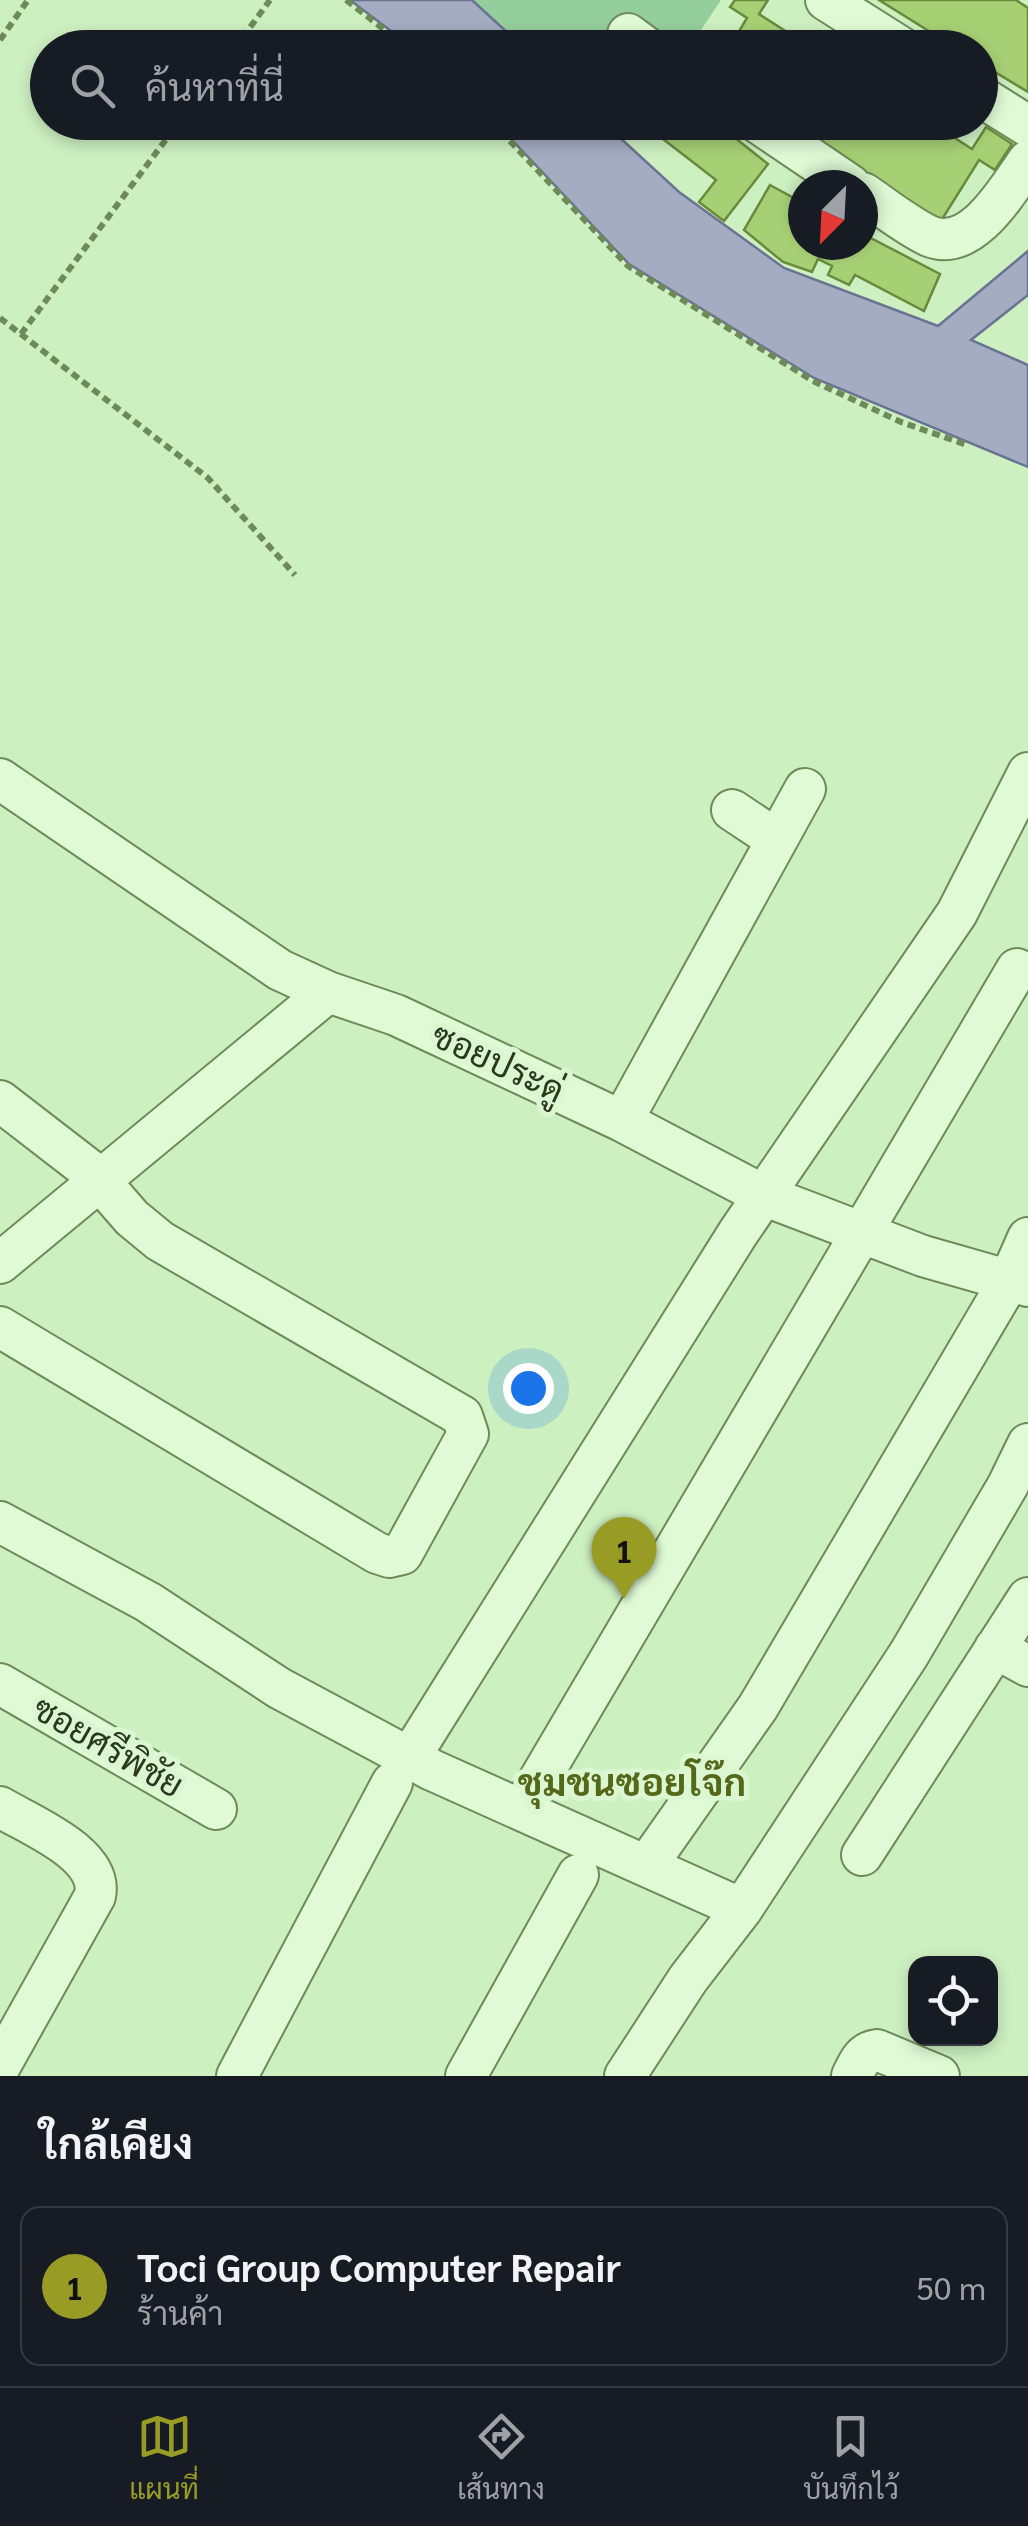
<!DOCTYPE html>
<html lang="th">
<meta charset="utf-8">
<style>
:root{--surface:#171b24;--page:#242831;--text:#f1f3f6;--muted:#9ea1a6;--line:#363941;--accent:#989c25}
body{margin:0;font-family:Georgia,Sarabun,serif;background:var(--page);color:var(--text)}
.controls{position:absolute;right:30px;bottom:30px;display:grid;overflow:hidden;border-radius:20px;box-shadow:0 5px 15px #0003}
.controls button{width:90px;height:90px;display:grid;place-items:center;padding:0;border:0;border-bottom:2px solid var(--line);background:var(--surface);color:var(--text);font:50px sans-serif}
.compass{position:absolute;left:788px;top:170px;width:90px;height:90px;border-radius:50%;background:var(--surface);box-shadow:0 5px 15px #0003;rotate:204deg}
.you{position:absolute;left:528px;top:1388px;width:35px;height:35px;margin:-25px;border:8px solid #fff;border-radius:50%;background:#1a73e8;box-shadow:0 0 0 15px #1a73e833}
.badge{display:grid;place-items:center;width:65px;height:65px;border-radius:50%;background:var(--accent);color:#111;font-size:32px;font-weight:700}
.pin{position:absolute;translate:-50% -82px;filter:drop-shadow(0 2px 5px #0008)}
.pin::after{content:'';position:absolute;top:52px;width:35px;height:30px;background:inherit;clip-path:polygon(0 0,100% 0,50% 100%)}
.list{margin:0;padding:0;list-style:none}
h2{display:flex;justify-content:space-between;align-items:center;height:130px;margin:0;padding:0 40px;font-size:42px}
h2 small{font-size:32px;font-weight:400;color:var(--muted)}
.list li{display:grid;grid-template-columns:65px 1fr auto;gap:30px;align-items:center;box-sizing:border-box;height:160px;margin:0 20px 20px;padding:0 20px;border:2px solid var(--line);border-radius:20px}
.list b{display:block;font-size:38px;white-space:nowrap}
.list p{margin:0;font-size:32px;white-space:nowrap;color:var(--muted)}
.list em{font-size:32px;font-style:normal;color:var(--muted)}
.icon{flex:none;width:55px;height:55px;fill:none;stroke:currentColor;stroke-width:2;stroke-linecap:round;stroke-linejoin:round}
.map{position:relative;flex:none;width:1028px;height:2076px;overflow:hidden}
.search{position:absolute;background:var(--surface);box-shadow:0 5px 15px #0003;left:30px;right:30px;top:30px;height:110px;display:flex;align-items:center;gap:25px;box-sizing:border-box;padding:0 35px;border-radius:55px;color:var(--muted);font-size:38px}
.sheet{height:310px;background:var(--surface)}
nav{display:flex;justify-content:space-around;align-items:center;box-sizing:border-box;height:140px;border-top:2px solid var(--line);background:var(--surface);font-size:28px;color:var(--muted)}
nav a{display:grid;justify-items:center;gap:5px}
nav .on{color:var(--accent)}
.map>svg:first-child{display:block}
.green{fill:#95ce9d}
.water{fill:#a4acc2;stroke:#6a7391;stroke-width:2.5}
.building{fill:#a7d075;stroke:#698a3c;stroke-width:2.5}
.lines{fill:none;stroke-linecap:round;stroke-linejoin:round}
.minor-casing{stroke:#6e8a58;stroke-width:44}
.path{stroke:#6e8a58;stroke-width:6;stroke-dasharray:8 5;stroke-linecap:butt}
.minor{stroke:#dffad5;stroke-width:40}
.labels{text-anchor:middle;stroke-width:10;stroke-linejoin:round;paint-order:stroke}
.street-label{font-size:35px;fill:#2a391d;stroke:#dbf7d1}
.neighbourhood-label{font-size:38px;font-weight:bold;fill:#55681a;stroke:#dbf7d1}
</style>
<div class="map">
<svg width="1028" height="2076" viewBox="0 0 1028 2076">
<rect width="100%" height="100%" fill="#cdf0c1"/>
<path class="green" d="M472,0H721L689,48L523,47Z"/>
<path class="water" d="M350,0H472L523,47H412Z
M496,123H604L679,192L784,268L938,326L1028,251V295L971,340L1028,365V467L814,378L629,264Z"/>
<path class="building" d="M735,0H768L759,14L812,48H729L747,18L730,7Z
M879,0H1016L1028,8V92L980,63V48H956Z
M641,122H715L768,164L724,221L699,202L716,180Z
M786,122H930L972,149L986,127L1012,144L995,170L979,160L941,221Z
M770,185L803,203V245H863V234L940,274L924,311L855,275L849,285L828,275L832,266L818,259L812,272L783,262L744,230Z"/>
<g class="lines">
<defs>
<path id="minor" d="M826,0L902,48
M628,34L647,48
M980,96L1028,126
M757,122L850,185
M863,193C884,207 906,225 929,236C972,254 1008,189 1028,161
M0,779L280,970L328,992L396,1015L622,1121L763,1195L923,1256L1028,1286
M732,810L777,840
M0,1101L92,1172L132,1218L160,1241L462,1416L468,1434L402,1554L389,1557L377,1553L0,1327
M622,1121L805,789
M0,1263L328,992
M0,1522L148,1602L279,1688L432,1770L742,1909
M995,1648L1028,1666
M0,1684L216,1809
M410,1757L738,1233L957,913L1028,773
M0,1807C30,1825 104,1854 95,1896L0,2066
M522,1809L1017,969
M862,1855L1028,1598
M647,1865L758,1707L1009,1281L1028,1238
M237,2076L392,1783
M466,2076L578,1875
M625,2076L688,1979L742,1909L909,1654L1008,1485L1028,1444
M852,2076C858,2064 862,2052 877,2050L939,2076"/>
</defs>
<use href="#minor" class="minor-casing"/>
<path class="path" d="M346,0L408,48
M0,40L28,0
M235,48L270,0
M492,122L628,266L813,381L901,422L967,445
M0,318L208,478L295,575
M21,334L179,122"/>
<use href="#minor" class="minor"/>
</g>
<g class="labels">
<g class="street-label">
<text transform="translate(498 1063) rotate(25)" y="12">ซอยประดู่</text>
<text transform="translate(108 1747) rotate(30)" y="12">ซอยศรีพิชัย</text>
</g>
<g class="neighbourhood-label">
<text x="632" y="1796">ชุมชนซอยโจ๊ก</text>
</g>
</g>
</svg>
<div class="controls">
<button><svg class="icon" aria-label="locate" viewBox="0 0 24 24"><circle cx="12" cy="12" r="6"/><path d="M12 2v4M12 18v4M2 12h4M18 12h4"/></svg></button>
</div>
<svg class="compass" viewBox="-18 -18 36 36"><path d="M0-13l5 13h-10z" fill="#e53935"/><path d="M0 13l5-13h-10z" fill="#9ea1a6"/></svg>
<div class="you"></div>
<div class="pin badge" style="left:624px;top:1599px">1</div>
<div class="search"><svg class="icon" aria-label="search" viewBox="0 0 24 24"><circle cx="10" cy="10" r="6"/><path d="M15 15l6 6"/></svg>ค้นหาที่นี่</div>
</div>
<section class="sheet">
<h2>ใกล้เคียง<small></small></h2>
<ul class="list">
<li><span class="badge">1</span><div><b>Toci Group Computer Repair</b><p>ร้านค้า</p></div><em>50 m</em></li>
</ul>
</section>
<nav>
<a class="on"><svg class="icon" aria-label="map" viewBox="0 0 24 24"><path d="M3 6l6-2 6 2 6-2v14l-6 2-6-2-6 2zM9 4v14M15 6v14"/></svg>แผนที่</a>
<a><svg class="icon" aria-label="directions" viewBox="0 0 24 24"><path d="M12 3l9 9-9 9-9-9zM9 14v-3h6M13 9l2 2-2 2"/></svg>เส้นทาง</a>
<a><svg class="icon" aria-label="saved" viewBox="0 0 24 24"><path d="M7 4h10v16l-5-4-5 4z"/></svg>บันทึกไว้</a>
</nav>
